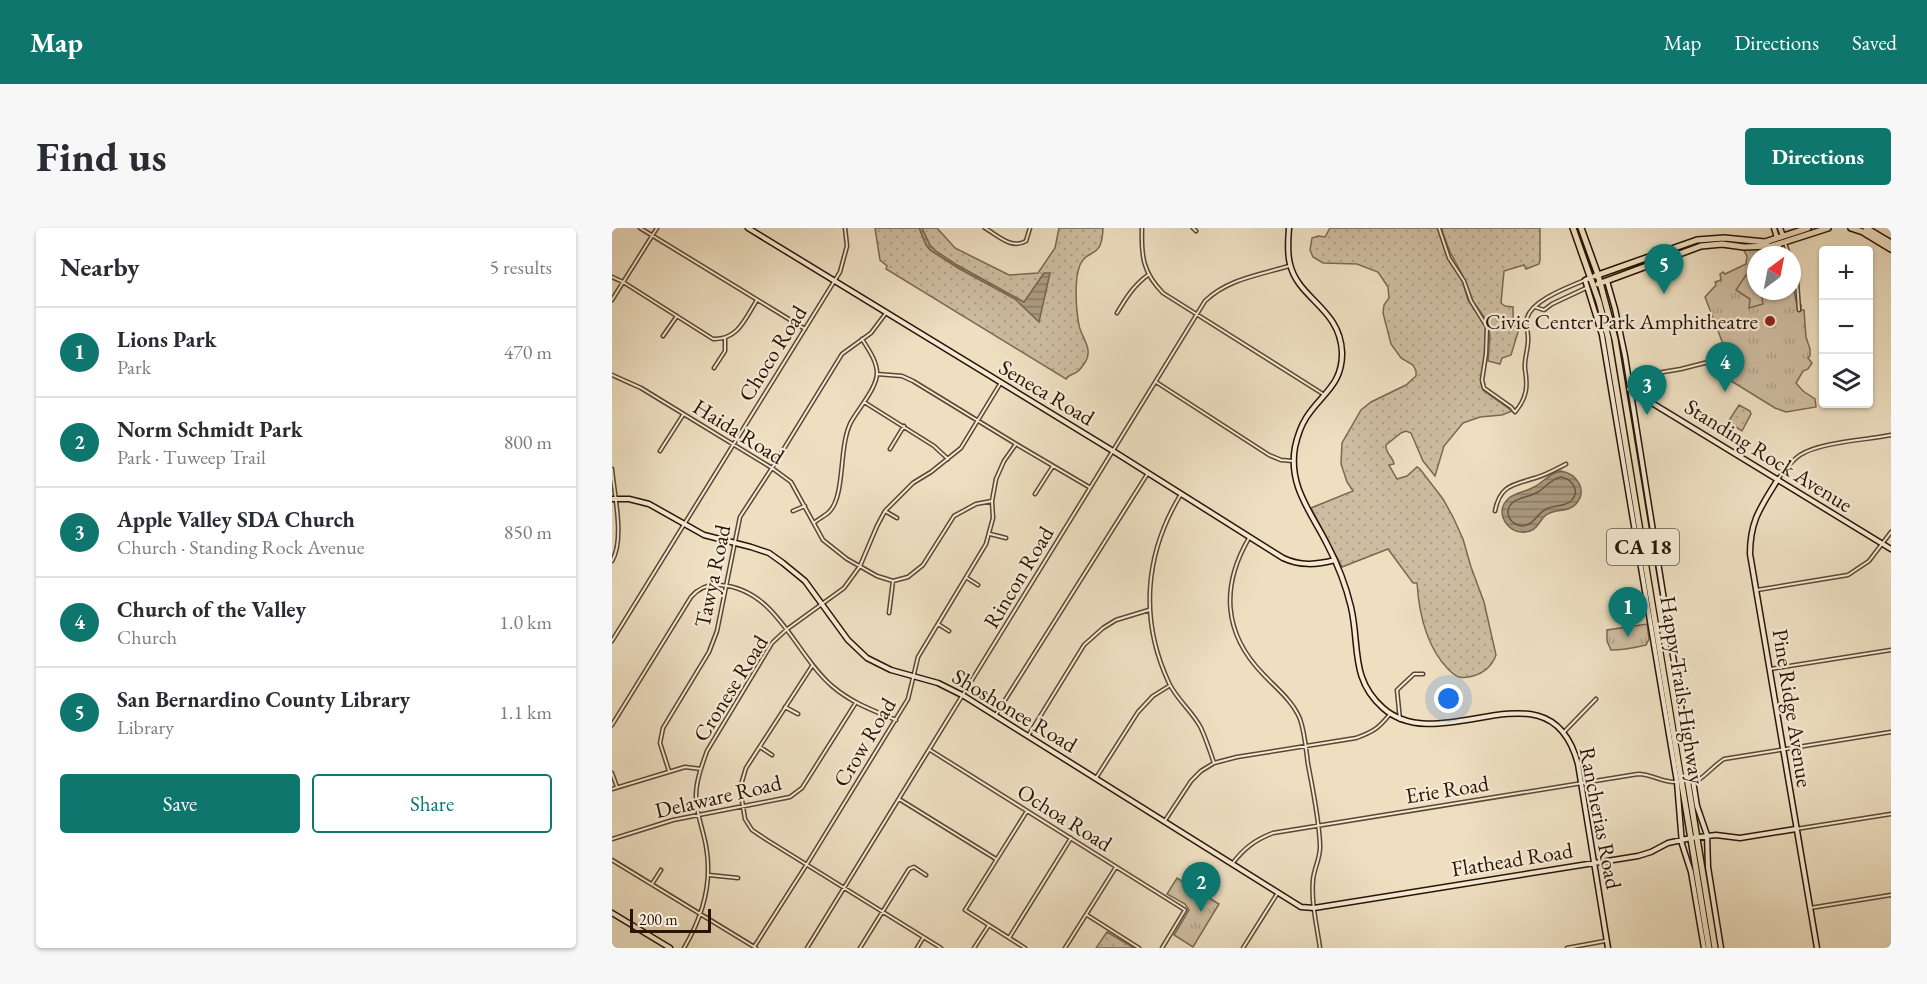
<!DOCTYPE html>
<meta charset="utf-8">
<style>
:root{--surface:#fff;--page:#f7f7f7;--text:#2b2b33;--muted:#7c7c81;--line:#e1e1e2;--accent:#0f766e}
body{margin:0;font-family:"EB Garamond",serif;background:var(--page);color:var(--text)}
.controls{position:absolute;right:18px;top:18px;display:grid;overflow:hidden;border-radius:6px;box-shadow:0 2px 4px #0004}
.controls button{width:54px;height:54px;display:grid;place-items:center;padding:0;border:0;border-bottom:2px solid var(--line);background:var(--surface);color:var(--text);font:30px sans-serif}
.compass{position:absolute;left:1135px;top:18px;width:54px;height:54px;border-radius:50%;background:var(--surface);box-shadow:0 2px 4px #0004;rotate:32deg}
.scale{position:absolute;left:18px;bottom:15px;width:81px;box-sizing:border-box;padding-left:6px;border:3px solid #291401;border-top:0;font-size:16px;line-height:21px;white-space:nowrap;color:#291401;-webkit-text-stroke:4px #f4ead7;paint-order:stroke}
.you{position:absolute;left:837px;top:471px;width:21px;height:21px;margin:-15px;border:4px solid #fff;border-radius:50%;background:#1a73e8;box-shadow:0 0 0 9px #1a73e833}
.badge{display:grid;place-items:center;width:39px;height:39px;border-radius:50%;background:var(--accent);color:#fff;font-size:20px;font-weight:700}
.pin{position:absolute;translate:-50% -50px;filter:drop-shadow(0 2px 3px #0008)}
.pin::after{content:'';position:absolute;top:32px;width:21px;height:18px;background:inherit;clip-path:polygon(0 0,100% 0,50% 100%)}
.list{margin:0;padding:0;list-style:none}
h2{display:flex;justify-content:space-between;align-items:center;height:78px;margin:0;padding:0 24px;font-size:26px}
h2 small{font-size:20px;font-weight:400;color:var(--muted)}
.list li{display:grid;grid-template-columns:39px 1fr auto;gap:18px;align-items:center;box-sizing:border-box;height:90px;padding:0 24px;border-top:2px solid var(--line)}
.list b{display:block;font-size:22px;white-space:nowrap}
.list p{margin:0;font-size:20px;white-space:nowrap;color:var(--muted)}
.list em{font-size:20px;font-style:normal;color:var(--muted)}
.actions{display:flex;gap:12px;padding:18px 24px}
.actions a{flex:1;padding:14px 0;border:2px solid var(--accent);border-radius:6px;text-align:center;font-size:21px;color:var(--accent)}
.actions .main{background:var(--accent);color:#fff}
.icon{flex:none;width:33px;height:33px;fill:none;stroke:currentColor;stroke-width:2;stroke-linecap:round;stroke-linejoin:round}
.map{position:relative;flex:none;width:1279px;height:720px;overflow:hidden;border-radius:6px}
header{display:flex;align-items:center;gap:36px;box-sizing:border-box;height:84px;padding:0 30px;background:var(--accent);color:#fff}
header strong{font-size:28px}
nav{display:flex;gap:33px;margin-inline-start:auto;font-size:21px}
.intro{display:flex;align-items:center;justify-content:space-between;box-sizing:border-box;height:144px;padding:0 36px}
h1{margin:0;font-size:42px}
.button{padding:15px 27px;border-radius:6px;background:var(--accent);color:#fff;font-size:21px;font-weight:700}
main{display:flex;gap:36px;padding:0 36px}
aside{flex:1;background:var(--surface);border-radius:6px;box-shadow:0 2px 4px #0004}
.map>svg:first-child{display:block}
.grass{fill:url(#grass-dots);stroke:#7b6850;stroke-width:1.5}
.park{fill:url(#park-tufts);stroke:#7b6850;stroke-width:1.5}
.pitch{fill:#cdbca0;stroke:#7b6850;stroke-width:1.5}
.water{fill:url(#water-rules);stroke:#77644d;stroke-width:1.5}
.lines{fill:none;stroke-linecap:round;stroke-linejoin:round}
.shore{stroke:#6a5740;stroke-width:1.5}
.street-casing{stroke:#5a4731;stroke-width:5}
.secondary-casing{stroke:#291401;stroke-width:7}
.primary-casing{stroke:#291401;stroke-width:8}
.street{stroke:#f4ead7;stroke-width:2}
.secondary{stroke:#f4ead7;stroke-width:4}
.primary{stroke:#eedfc1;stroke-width:5}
.poi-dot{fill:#8f2418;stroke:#f4ead7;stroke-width:2}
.labels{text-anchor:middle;stroke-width:4.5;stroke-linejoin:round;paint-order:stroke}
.shield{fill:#f4ead7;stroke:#665441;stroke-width:1.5}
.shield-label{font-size:21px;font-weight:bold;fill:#291401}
.poi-label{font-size:22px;fill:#291401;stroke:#f4ead7;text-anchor:end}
.street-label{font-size:22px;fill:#291401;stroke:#f4ead7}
</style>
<header>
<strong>Map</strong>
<nav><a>Map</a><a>Directions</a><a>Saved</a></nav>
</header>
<div class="intro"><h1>Find us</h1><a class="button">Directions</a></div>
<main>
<aside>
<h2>Nearby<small>5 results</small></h2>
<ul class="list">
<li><span class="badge">1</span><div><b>Lions Park</b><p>Park</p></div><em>470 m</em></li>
<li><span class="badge">2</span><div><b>Norm Schmidt Park</b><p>Park · Tuweep Trail</p></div><em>800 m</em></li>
<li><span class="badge">3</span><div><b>Apple Valley SDA Church</b><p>Church · Standing Rock Avenue</p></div><em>850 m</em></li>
<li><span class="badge">4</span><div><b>Church of the Valley</b><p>Church</p></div><em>1.0 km</em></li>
<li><span class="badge">5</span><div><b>San Bernardino County Library</b><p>Library</p></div><em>1.1 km</em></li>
</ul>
<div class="actions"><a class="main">Save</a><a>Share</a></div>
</aside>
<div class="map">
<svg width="1279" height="720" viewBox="0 0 1279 720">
<defs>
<pattern id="grass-dots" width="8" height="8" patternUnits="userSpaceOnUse" patternTransform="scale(1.5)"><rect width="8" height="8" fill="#cdbca0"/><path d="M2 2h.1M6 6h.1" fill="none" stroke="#b0a188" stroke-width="1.8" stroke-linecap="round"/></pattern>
<pattern id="park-tufts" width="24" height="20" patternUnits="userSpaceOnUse" patternTransform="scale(1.5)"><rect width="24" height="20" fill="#cdbca0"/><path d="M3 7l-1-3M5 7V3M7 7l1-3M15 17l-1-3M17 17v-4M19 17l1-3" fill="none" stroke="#b0a188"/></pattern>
<pattern id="water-rules" width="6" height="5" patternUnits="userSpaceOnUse" patternTransform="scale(1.5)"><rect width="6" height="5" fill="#ab9a80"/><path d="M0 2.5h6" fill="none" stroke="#8b7c66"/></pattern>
</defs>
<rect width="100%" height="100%" fill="#eedfc1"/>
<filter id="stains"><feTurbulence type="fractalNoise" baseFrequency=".00333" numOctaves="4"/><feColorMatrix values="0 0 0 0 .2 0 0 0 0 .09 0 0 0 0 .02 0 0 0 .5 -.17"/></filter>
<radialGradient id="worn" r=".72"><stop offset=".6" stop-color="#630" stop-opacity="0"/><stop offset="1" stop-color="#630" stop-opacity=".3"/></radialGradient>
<path class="grass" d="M263,0H325L343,20L397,47L426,45L443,20L447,0H491C490,33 476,19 468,37C462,51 464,82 467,97C469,109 481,120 474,133C472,136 468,142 465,144C461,147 457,146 454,151L274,41L275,38L268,32Z
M718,0H826L835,29L850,52L856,72L874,98V120L869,155L871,162L900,183L890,187L868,189L851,195L832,218L823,248L811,233L799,205L794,203L789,205L774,217C773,226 781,228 782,236L777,237L785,251L795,248L805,239L808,241L831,271L841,289L851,311L859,339L872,374L884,427C880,438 872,445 861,448C858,449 850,450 847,449C843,448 839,444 836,441C814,418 807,386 805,355H801L776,321L730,339L699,280L741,263L735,254L729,236L730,215L749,182L759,174L794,157L804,148V143L801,137L789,130L779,116L771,85L772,77L777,70L776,59L766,44L745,36L711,35L701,29L698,22L700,10L706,8L713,9Z
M829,0H928V32L927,36L914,41L912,37L892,43L889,75L893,78L901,79V93L906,104L899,127L890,130L888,136L876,133L878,109L876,94L860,72L850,46L838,24Z
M1127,177L1138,183L1139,186L1130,203L1116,194Z
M495,704L522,720H484Z"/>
<path class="park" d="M1164,19L1167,21L1170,27H1144V63H1180V54L1185,77H1189V82H1192L1194,109L1198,121V128L1196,130L1200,135L1196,141L1191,143L1184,155L1191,163L1203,171L1204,179L1174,184L1163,180L1098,140L1097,137L1116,129L1093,69L1104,57L1103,54L1109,52L1108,46L1111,44L1113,46L1134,36L1135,28L1131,21Z
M1035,396L1037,411L1034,417C1022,420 1012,422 999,422L995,413V402Z
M565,650L607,676L581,719L562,707L577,682L573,676L555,666Z"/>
<path class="pitch" d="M1134,47L1144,54V63H1149L1151,76L1137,80L1138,71L1124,62Z"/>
<path class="water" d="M307,0H310L318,17L324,23L345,37L412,74L432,45H438L427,94L403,71L346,40L318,22L314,17Z
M949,243C965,246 976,262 964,276C956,285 943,280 934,287C929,291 927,297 922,301C902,314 878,286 897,270C904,264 914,264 922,259C932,254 937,245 949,243Z"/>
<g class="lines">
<path class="shore" d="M949,249C960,251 969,263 959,273C949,282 938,272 923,291C909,308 887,289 900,275C906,269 918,269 926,264C934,259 939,251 949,249Z"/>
<defs>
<path id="street" d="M28,0L193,101
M373,0C385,7 400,22 414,13L418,0
M530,0C529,28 531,45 551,65L711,166
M581,0L584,3
M827,0L837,30L852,53L859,73L875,99L874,126L870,152L872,160L899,179L903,184C915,170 916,158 913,141C912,131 916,122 916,113C917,106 913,97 915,90C920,72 957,59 973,52
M1173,15L1177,27
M1167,16L1171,27
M1180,37L1185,53L1187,82
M0,49L11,54L101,111C126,112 133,91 145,72
M1180,51L1185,60
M0,72L45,0
M923,79L932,82L940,76L974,60
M505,85C514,70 522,57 536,47
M51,108L65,88
M102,140L113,123V111
M265,146L290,148L301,153L404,216L477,259
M0,147L29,160L160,240L179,254L211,312L235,331L265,348L281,353L296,349L311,337L342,288L364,276L380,273
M1016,150L1069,141L1112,130
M544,154L657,227L669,232L681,233
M252,174L322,218L336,231
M278,221L292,198
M48,223L71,187
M0,241C2,266 13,311 0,333
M1166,251C1172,243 1179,233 1188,227C1208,214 1254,212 1279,207
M423,266L441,238
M569,266C533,325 527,391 557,455C565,472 581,484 589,500C594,511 598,523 602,535
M181,283L193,278
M273,283L285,290
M883,283C888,257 901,257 923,250C934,247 944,241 954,236
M202,295C206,291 213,288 217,284C234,267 226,219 239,194C246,181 265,160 265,145C265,133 256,121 250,111
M378,306L394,310
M637,310C609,358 611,405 651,446C664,460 681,473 688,491C693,505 694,522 696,536C701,563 707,590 708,617C709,629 702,640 701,652C699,675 705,698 708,720
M355,350L366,357
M1145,362L1236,347L1257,333L1279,304
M277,385L281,353
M326,396L337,403
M0,413L228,44L235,18L233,0
M200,438L134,540L128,560L133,591L140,602L155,612L329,720
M1158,441L1279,422
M173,479L186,486
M383,488L536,245
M788,492L785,462L802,446H811
M0,497L79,369C87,360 96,356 108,357C165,361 182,425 220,458C240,475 260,482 284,492
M951,505L984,471
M416,508L472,417L491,400L504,392L537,382
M148,519L160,527
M318,522L573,682L550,720
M57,543L48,515L51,500L97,424L105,403L128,289L160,240L230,126L259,105L274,85
M0,545L5,559
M484,550L526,484L541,468L557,458
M1082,555C1093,549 1100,539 1112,531L1279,504
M0,561L73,539L89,541
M287,571L384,631
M552,594L579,553L589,543L602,535L625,529L744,510C761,504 767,500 778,486
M1184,601L1279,586
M0,611L61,592L178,569L190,560L243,476
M0,632L144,720
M620,636C632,620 643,612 661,605L1026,546C1040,546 1051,555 1064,554
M97,647L126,650
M40,656L49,642
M1198,680L1279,667
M475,687L527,720
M397,710L459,610
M142,719L195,636L296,471L306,429L374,316L381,290L380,273L384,251L392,233L404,216
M72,720C91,688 101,655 94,618C91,601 84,585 84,568C84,553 90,537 95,523L160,415L174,402L232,360L248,338L265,298L273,283L301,255L319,244L349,220L388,156
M195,720L593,73C616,51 647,47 677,38
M248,720L297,641L302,639L314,647
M305,720L311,710
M362,720L377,697
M413,720L353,682L415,583
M453,720L504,639
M631,720L665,666
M955,720L993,713"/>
<path id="secondary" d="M136,0L501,223L671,330C688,338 704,337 723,332
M677,0C676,12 675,25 678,36C686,71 728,80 730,124C731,157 709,166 694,190C689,198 685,210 683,219C676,258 699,284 715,316C725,335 734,358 739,379C748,418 738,451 771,480C830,532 938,430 966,536L996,720
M1162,0L1165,10
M1168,0L1171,8
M978,50L973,52L990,107L1065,554L1070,616L1079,644L1092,720
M995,53L1003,81L1013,128L1085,578L1095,607L1096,639L1109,720
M1017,161L1279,321
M1166,251C1149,279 1138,292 1138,326L1205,720
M0,271H17L37,276L92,307L139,319L157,325L171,335L193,353L236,412L255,430L279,442L326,455L352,468L689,679L702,680L1026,628L1039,624L1056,615L1079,610L1104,607L1128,610L1184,601
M0,685L58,720"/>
<path id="primary" d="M961,0L987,74L996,109L1097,720
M969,0L986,47L1003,111L1103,720
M1239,0L1251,4L1279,21
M1254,0L1279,15
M983,48L1085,12L1112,10L1153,14L1196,0
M986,56L1089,18L1110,16L1132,19L1160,18L1216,0"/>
</defs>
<use href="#street" class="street-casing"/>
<use href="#secondary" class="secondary-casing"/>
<use href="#primary" class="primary-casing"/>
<use href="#street" class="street"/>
<use href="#secondary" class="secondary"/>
<use href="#primary" class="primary"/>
</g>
<circle class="poi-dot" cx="1158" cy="93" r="6"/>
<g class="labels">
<rect class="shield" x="995" y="301" width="72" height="36" rx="4.5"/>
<g class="shield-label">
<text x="1031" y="326">CA 18</text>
</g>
<g class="poi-label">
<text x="1146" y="101">Civic Center Park Amphitheatre</text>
</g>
<g class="street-label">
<text transform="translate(160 125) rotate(-58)" y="8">Choco Road</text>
<text transform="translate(435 164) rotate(31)" y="8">Seneca Road</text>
<text transform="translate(127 203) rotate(32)" y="8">Haida Road</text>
<text transform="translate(1157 227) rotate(32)" y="8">Standing Rock Avenue</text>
<text transform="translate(100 348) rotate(-78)" y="8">Tawya Road</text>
<text transform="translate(406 349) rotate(-59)" y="8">Rincon Road</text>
<text transform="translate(118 460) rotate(-58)" y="8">Cronese Road</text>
<text transform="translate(1071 462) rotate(81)" y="8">Happy Trails Highway</text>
<text transform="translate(1181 480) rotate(81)" y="8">Pine Ridge Avenue</text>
<text transform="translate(403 482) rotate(31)" y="8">Shoshonee Road</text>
<text transform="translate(252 514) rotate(-59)" y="8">Crow Road</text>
<text transform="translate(835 561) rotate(-9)" y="8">Erie Road</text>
<text transform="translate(106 568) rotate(-13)" y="8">Delaware Road</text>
<text transform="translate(453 589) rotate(32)" y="8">Ochoa Road</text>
<text transform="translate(989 590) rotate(79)" y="8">Rancherias Road</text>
<text transform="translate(900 631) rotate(-9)" y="8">Flathead Road</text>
</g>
</g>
<rect width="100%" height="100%" filter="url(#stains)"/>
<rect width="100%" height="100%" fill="url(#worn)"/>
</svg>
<div class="controls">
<button>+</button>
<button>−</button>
<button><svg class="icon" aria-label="layers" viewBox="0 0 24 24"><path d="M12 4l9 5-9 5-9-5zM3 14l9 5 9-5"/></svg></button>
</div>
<svg class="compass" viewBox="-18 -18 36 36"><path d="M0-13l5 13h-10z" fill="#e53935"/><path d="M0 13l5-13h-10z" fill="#7c7c81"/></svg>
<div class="scale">200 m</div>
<div class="you"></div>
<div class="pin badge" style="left:1016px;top:409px">1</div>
<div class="pin badge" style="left:589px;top:684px">2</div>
<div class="pin badge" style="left:1035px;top:187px">3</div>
<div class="pin badge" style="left:1113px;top:164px">4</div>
<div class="pin badge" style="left:1052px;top:66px">5</div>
</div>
</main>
